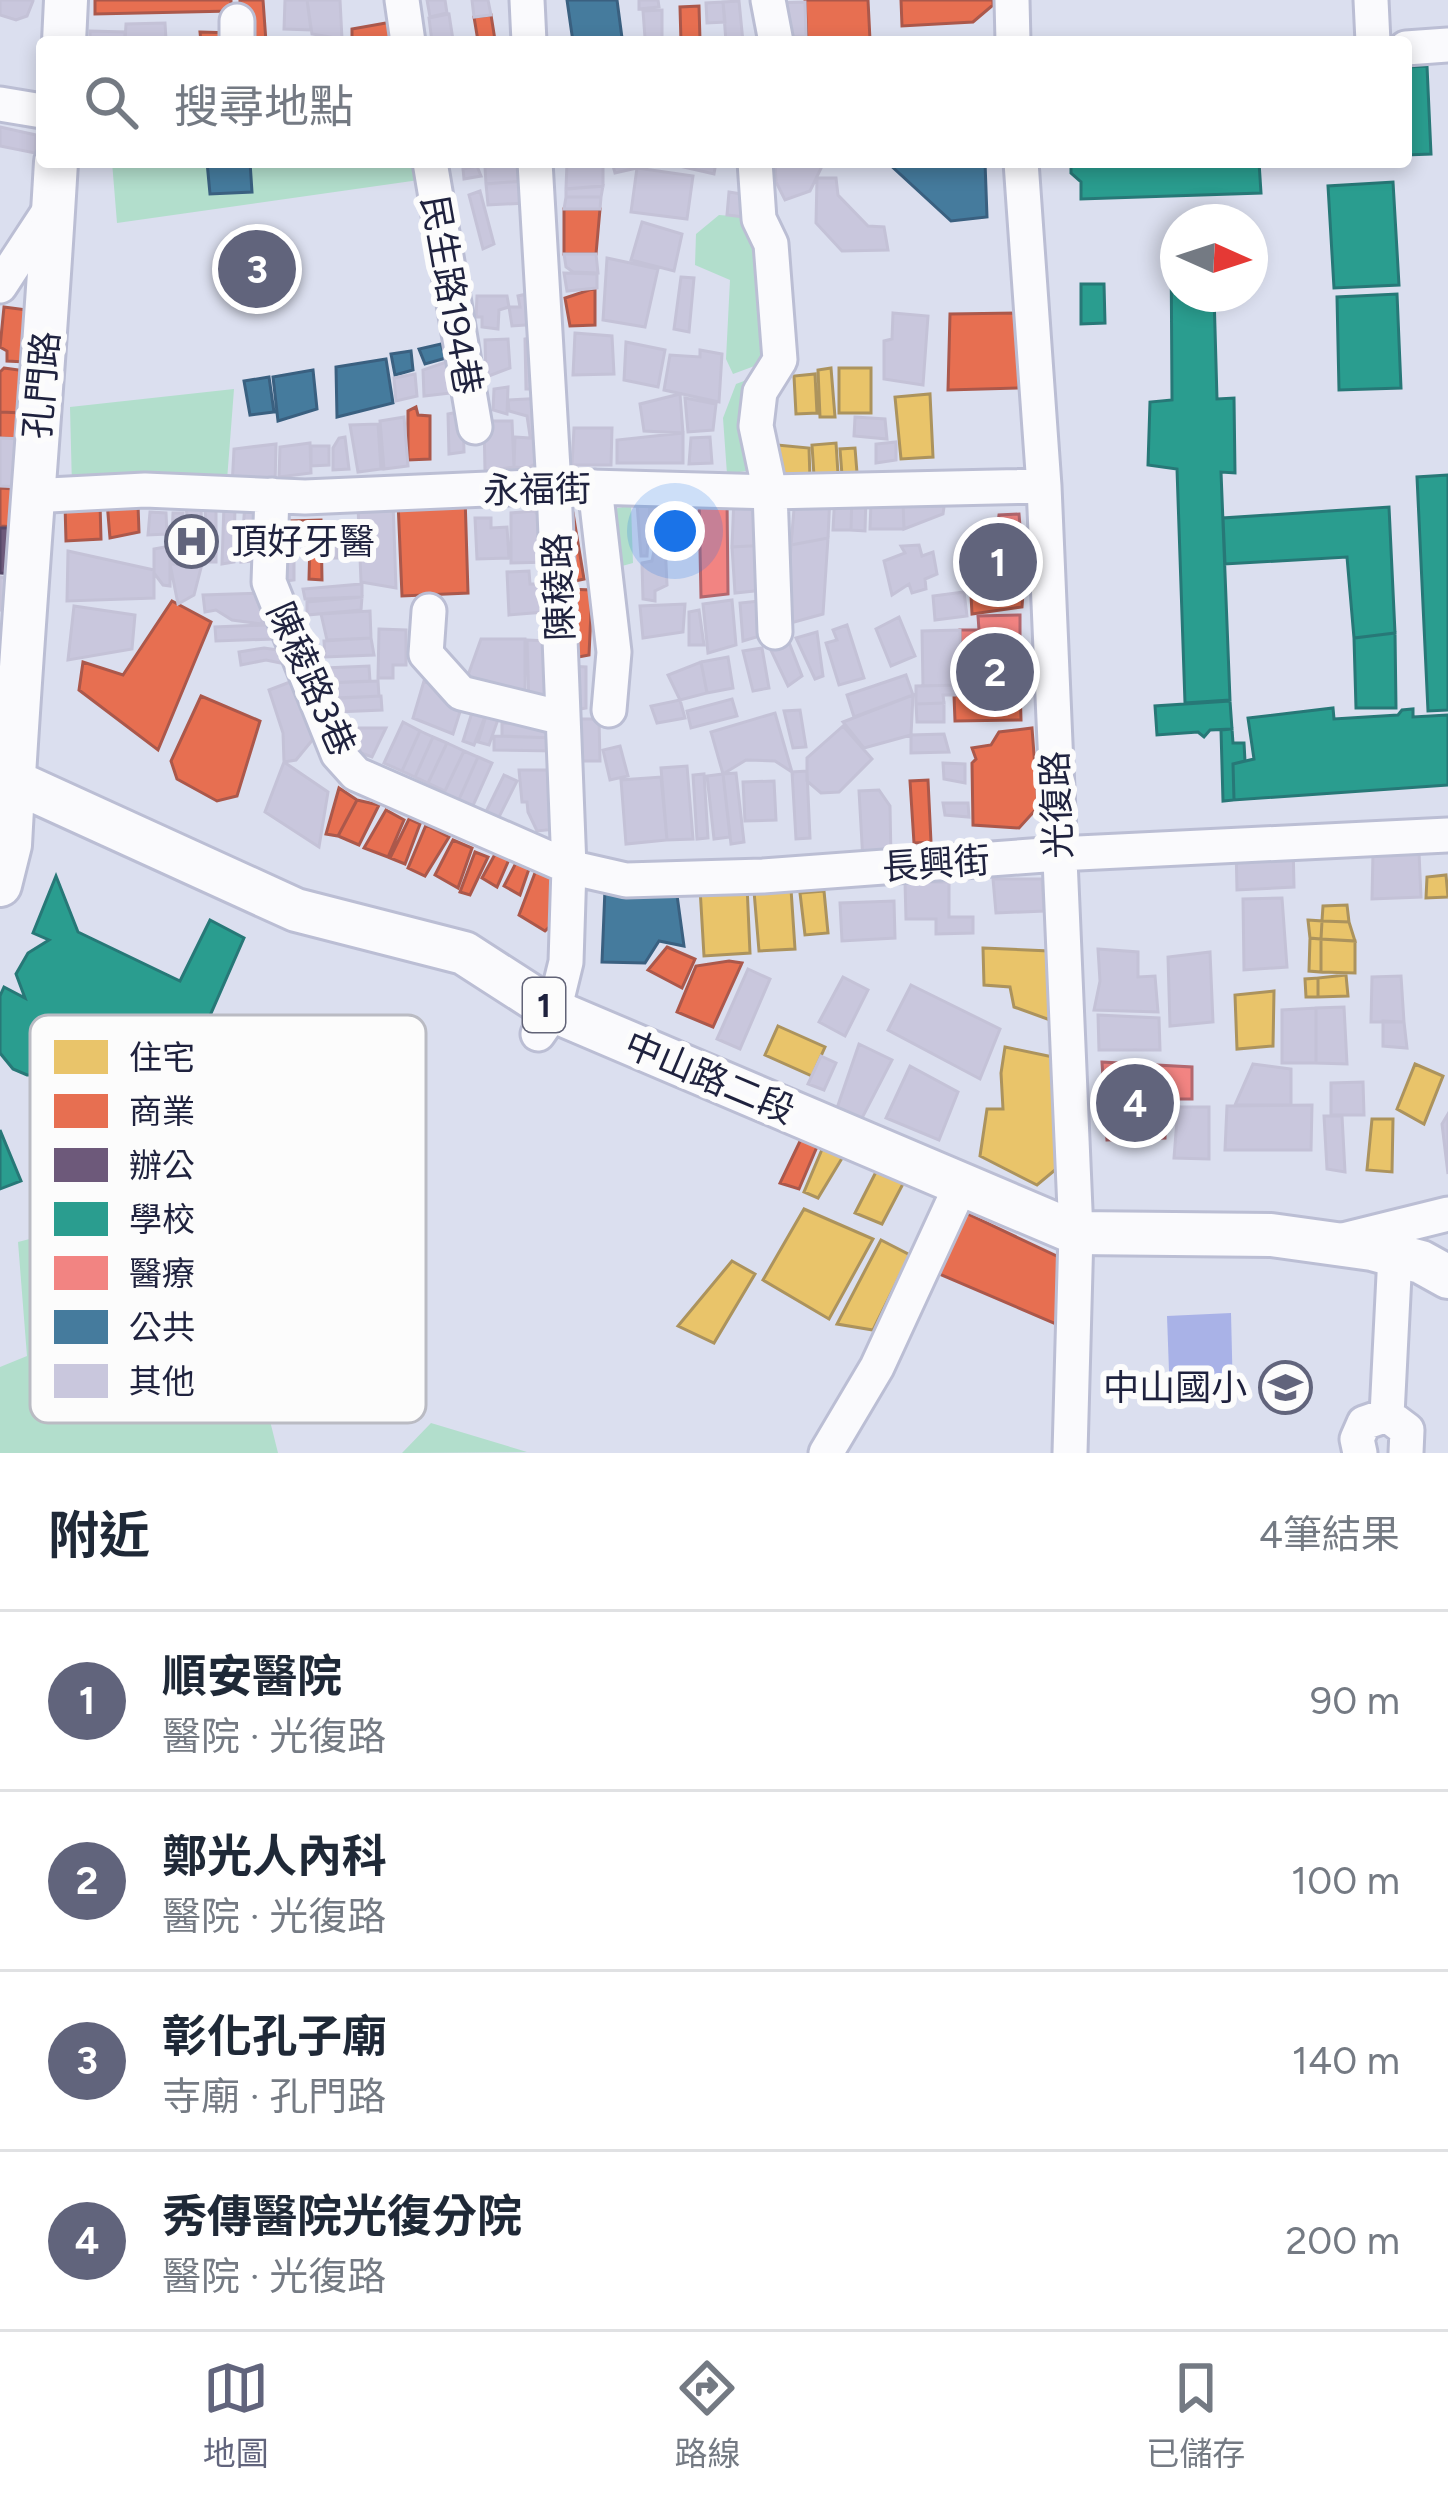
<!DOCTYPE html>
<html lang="zh-TW">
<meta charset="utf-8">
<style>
:root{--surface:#fff;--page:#f2f2f3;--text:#1f2937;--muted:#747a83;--line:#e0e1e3;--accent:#61647c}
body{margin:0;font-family:Figtree,"Noto Sans TC",sans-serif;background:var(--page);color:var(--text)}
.compass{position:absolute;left:1160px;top:204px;width:108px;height:108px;border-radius:50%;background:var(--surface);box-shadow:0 6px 18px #0003;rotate:93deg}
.you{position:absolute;left:675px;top:531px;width:42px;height:42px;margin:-30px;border:9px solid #fff;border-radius:50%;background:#1a73e8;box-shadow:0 0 0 18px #1a73e833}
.badge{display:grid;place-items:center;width:78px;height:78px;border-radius:50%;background:var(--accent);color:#fff;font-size:39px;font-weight:700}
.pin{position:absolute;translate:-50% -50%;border:6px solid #fff;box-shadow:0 3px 12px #0006}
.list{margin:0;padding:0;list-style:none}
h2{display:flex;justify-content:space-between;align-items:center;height:156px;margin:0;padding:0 48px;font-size:51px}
h2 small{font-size:39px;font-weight:400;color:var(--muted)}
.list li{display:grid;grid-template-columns:78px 1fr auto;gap:36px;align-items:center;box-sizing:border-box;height:180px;padding:0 48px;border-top:3px solid var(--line)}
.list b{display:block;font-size:45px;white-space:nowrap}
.list p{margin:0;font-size:39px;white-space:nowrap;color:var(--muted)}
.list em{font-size:39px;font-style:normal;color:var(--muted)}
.icon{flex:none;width:66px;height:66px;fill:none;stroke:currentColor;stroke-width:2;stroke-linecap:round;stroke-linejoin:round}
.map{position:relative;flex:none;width:1448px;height:1453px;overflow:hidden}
.search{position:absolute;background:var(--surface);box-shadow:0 6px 18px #0003;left:36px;right:36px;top:36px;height:132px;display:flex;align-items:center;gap:30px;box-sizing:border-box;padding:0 42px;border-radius:12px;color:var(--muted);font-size:45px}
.sheet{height:876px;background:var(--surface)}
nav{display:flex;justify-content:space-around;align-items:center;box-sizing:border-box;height:168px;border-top:3px solid var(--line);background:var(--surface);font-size:33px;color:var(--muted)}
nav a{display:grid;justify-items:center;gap:6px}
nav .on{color:var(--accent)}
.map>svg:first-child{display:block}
.green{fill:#b2decc}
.water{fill:#a9b2e7}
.homes{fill:#e9c46a;stroke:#ac935d;stroke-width:3}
.shops{fill:#e76f51;stroke:#ab584b;stroke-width:3}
.offices{fill:#6d597a;stroke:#564868;stroke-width:3}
.schools{fill:#2a9d8f;stroke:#277877;stroke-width:3}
.health{fill:#f28482;stroke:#b3676e;stroke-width:3}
.public{fill:#457b9d;stroke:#3a6080;stroke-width:3}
.building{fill:#c9c7dd;stroke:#c4c2d7;stroke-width:3}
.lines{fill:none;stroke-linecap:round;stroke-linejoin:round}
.minor-casing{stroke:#bbbed4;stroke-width:39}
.major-casing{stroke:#bbbed4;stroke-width:48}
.minor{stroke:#fafafd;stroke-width:33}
.major{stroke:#fafafd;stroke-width:42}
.labels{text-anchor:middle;stroke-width:12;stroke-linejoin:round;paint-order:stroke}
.shield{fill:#fcfcfc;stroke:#616377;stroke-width:3}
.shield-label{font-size:33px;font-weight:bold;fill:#1f223e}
.street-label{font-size:36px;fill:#1f223e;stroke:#fcfcfc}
.poi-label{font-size:36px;fill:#1f223e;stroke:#fcfcfc;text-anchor:start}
.key{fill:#fcfcfc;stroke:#babbc3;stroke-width:3}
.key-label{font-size:33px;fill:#1f223e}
</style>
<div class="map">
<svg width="1448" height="1453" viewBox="0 0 1448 1453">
<rect width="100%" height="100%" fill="#dbdfef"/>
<path class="green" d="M112,162H418L419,180L117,223Z
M719,215L745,217L759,235L771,360L733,374L726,359L730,280L695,265L696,234Z
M760,375L766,468L727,474L723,418L736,384Z
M234,389L227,480L72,487L70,407Z
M631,505L633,563L622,566L614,509Z
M138,1211L225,1240L278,1453H0V1367L27,1356L18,1242Z
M431,1423L527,1452L402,1453Z"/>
<path class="water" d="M1231,1313L1233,1396L1170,1399L1167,1316Z"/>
<path class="homes" d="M831,368L835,417H820L818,370Z
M839,368H871V413H839Z
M815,374L817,413L796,414L794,376Z
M930,394L933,457L901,459L895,397Z
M836,443L838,474L814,476L812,445Z
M777,445L809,448L810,479L791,480L777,471Z
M855,448L857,473L842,475L840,449Z
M1446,875L1448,897L1426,898L1427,877Z
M747,885L750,953L704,956L700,888Z
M791,889L795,949L759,951L754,891Z
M824,891L828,933L805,935L800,893Z
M1347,905L1349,922L1322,921L1323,906Z
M1308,920L1322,921L1321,939L1310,938Z
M1322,921L1349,922L1355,941L1321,939Z
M1310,938L1321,939V972L1309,971Z
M1321,939L1355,941V973L1321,972Z
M983,948L1049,951L1053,1021L1014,1007L1010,987L984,985Z
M1346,975L1348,996L1318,997V978Z
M1318,978V997H1306L1305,979Z
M1274,991L1273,1046L1237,1049L1235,995Z
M778,1026L825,1047L812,1076L765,1055Z
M1005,1047L1053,1057L1061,1165L1037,1185L980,1156L987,1109H1003L1001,1073Z
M1415,1064L1443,1076L1424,1124L1397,1109Z
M1372,1119H1393L1392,1172L1367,1170Z
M826,1140L847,1150L818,1198L804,1192Z
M878,1168L905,1180L882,1224L855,1213Z
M804,1209L873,1239L829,1319L763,1280Z
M881,1240L910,1255L873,1330L837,1324Z
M732,1261L755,1274L714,1343L678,1326Z"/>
<path class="shops" d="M95,0H231V11L95,14Z
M240,0H263L266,42H239Z
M805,0H868L870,40L807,42Z
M901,0H993V5L973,22L902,26Z
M699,6L700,40L681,42L680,7Z
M491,15L495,40L478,41L474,17Z
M397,21L399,42H352V29Z
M200,32L232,33V42H201Z
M564,209H600L596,254H564Z
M595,288V325L570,326L565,298Z
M4,307L27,310L25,362L7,361V351L0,347Z
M1016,313L1019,388L948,390L950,314Z
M4,368L26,371L23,413L0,412V372Z
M416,407L418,415L430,416V459L408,460V411Z
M0,412L23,413L22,439L0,438Z
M0,488L15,489L16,527L0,526Z
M465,496L468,593L402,596L398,501Z
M107,502L138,505L139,532L110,538Z
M100,503L101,539L66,541L65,504Z
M573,513L584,579L566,583L559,514Z
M321,520L322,580L309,579L310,541L291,544L290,521Z
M982,578L1024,579L1022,607L972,614L971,595L984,593Z
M565,589L592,590L589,655L568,659Z
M172,601L211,622L158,750L79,690L83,662L123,675Z
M1020,653V684L961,685V654Z
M1020,684L1021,720L955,721L954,695H961V685Z
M201,696L260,721L237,796L217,801L177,779L171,761Z
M1032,728L1038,807L1019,828L973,825L972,763L976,759L972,748L991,745L999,732Z
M928,780L931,842L914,843L910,781Z
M339,788L357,800L338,836L326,834Z
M357,800L379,805L359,845L338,836Z
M386,810L404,820L388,857L364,848Z
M409,819L420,824L405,864L390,858Z
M426,825L449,837L425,876L408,868Z
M453,840L472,848L458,888L435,875Z
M499,847L511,855L497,887L482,878Z
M475,852L488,857L470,895L460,892Z
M518,859L530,866L520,895L504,886Z
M538,865L561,875V917L545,931L519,915Z
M667,947L695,959L682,988L648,970Z
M729,961L742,963L713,1027L677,1012L696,966Z
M803,1135L819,1142L799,1189L780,1183Z
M951,1206L1065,1260L1063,1327L923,1267Z"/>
<path class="offices" d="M0,528H13L15,574L0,573Z"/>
<path class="schools" d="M1427,66L1431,154L1406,155V67Z
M1071,162H1259L1261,193L1081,199V182L1071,173Z
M1393,182L1399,285L1334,288L1328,186Z
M1171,233H1178V294H1214L1217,399L1234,398L1235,473L1221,472L1230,700L1185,703L1177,469L1148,465L1150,402L1172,400Z
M1081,284H1104L1105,323L1081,324Z
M1397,294L1401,388L1339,390L1337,297Z
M1448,475V710L1428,711L1417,477Z
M1389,507L1395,633L1354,638L1347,557L1225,564L1223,518Z
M1395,633L1396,708H1356L1354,638Z
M1230,701L1232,729L1210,730L1204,737L1198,732L1157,735L1155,706Z
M1333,708L1334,719L1398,715L1402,710L1413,709V717L1448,715V785L1234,800L1233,764L1254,759L1248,718Z
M1232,729L1233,743H1244L1245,761L1233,764L1234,800L1223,801L1221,730Z
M56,876L78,932L180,981L210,920L244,938L163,1123L112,1100L119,1080L66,1056L56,1075H27L13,1069L0,1053V996L4,987L25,998L16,974L28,953L49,940L33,933Z
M0,1130L21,1181L0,1189Z"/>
<path class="health" d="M727,498L728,594L701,597L699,499Z
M1019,514L1024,574L980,577V548L996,540L999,515Z
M1020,615V653L961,654L960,630H979L978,616Z
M1102,1062L1192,1067V1099H1166L1165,1138L1107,1140Z"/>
<path class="public" d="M567,0H617L622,38L573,42Z
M207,162H250L252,192L210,194Z
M887,162H985L987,217L951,221Z
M441,344L446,358L425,364L419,349Z
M411,351L413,370L395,375L391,354Z
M386,359L393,403L337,417L336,367Z
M313,370L317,409L278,421L273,377Z
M269,377L274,412L250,415L244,381Z
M676,888L684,946L659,941L645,963L602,962L605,889Z"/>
<path class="building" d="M0,0H33V1L27,16L16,20L0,15Z
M285,0H307L311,30L284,29Z
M307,0H340L342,39L312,34Z
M427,0H445L447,13L430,17Z
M472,0H488L491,15L474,17Z
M639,0H658L659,7L639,9Z
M739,1L743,42H726L723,2Z
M723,2L725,22L707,23L706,3Z
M805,2L806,36L777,37L776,3Z
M662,10V40L645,38L643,11Z
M449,14L453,40L432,42L429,18Z
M165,23L166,40L199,42H125L126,24Z
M90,31L125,32V42H90Z
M0,127L36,135L35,153L0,146Z
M567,162H603V186L566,189Z
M612,162H638L637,168L615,173Z
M675,162H716L714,174L675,165Z
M775,162H824L810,191L785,200L776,182Z
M524,165V181L486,184L485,167Z
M477,166L481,176L464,179L463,169Z
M637,168L693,176L687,219L631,212Z
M817,178H836L838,195L868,226L884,227L888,250L842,251L816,223Z
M524,181L526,203L488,205L486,184Z
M603,186L601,197H566V189Z
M480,191L494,244L483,249L469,195Z
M729,192L748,195L745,217L727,215Z
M566,197H601L600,209H564Z
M642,222L682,234L674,271L631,260Z
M564,254H596L598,273L573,272L566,267Z
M607,258L658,269L645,327L603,320Z
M564,273L597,274V288L567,291Z
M681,277L694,278L689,332L674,329Z
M535,292L539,324L512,326L509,307H520L518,296Z
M477,296H507L509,307L499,310L498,329L482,327V317H476Z
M893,313L928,316L923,385L884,379V341L892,339Z
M575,333L612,336L614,374L573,375Z
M540,336V389H526L525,339Z
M508,339L510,368L486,377L485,340Z
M626,342L665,350L658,387L624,380Z
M700,350L722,354L719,402L664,390L670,355L700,357Z
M449,361L451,393L424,396L423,370Z
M415,374L417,396L396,401L394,378Z
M508,387L507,414L493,410L494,389Z
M680,394L683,433L644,431L640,404Z
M544,398V436H530L527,416L509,411L508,400Z
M685,398L716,404L713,430L688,432Z
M463,411L464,452L449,454L448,414Z
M404,417L408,466L384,469L380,421Z
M855,417L885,419L887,439L854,436Z
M484,421H512L514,467L485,471Z
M378,424L381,469L358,472L350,425Z
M574,428H612L611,465H572Z
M683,433V463H617V440Z
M345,437L349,469L333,470V448L339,438Z
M515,437L543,439L539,462L527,468L514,467Z
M710,437L712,463L689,464L691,438Z
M0,438L22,439L19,487L0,486Z
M896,442V460L876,463V444Z
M310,443L311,473L279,477L280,447Z
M276,444L275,485L232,487L234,449Z
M311,446H329V465L311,466Z
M835,493H852L851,530H833Z
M852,493L866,494L865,531L851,530Z
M830,495L828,538L791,545L795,497Z
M764,496L767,545L732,547L734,497Z
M690,500L692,528L685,529V543L654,541L652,503Z
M945,500L943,514L904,529L903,502Z
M216,501V562H207L205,502Z
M245,502H268L263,560L241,562Z
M393,502L396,588L361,582L358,506Z
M871,502H903L904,529H870Z
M235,503L234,562L222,564L224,504Z
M637,503H650L647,556H641Z
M201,508L202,540L192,541L186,509Z
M534,511L549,523L551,562L511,563V513Z
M150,512L166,513L167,534L148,535Z
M173,513H183V539L172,536Z
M475,518H491V528L507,527L509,558L477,559Z
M323,529H337V558H323Z
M828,538L823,614L787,624L791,545Z
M665,543L667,585L655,591V601L643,599L642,563L652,561L655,546Z
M767,545L765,590L735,593L732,547Z
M919,545L922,556L933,552L937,574L925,579L926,589L912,593L909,584L892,595L884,561L905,553L901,546Z
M170,546H184L185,563L170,564Z
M170,546V586L163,585L154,573V549Z
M68,551L154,570V598L67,601Z
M277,556H294V580L278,582Z
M170,564H202L194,595L178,604Z
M529,571L530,584H546L544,612L509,615L507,572Z
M0,577L12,579V612L0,610Z
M362,584V597L305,599L303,589Z
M964,592L967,616L935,620L933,596Z
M263,593L262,624L232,620L216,610L205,612L203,595Z
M362,597L361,610L307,615V602Z
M732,600L736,645L708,653L703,604Z
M769,600L770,633L743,641L740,603Z
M685,604L683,632L643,638L640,606Z
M74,606L135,615L132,649L68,660Z
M273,609V639L216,641L215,627L264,625L263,610Z
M699,610L704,645H689V612Z
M370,611L371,638L327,640L321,614Z
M899,617L915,656L891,666L876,629Z
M847,625L864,678L839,685L826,643L837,640L833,630Z
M379,629L406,630V665H393V678H378Z
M960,630L961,685L923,686L922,631Z
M785,632L802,676L788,686L767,642Z
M817,632L823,676L815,679L796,638Z
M371,638L374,655L325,657L324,641Z
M481,639H525V707L462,692Z
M527,640L548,641L549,711L529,708Z
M264,648L292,652L290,665L266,660L241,665L239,652Z
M762,648L769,688L753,691L743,651Z
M728,657L733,688L707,693L701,662Z
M701,662L707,693L680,700L668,675Z
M369,666L370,681L325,683V668Z
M566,666L586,667V708L569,711Z
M906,675L913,695L854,717L847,695Z
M298,679L319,732L296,760L284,762L283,733L269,690Z
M378,681L379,696L328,699V683Z
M424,681L465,696L453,734L413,718Z
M961,685V695H943L944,703L916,704V686Z
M913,695L911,735L864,748L843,722Z
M381,696L382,710L337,712L336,698Z
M732,699L737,716L691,728L687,711Z
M680,700L685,718L657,723L651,706Z
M475,703L489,706L474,745L463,741Z
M944,703V722H917L916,704Z
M489,706L502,708L489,745L478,742Z
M800,710L806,747L793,748L784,711Z
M775,713L792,772L775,761L746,760L723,774L711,732Z
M579,719H599L600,761H580Z
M403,722L420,731L402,771L384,763Z
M502,723L553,724V738L502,736Z
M843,726L872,759L839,792L821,793L807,781V758Z
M351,728H386L372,757L361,753Z
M420,731L433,737L415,777L402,771Z
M944,734L949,752L911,753V735Z
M494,736L557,738V751L494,750Z
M433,737L447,743L428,783L415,777Z
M447,743L464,751L445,791L428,783Z
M620,746L628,776L610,780L603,750Z
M464,751L478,757L457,804L442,797Z
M478,757L492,763L471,810L457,804Z
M284,762L328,792L319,847L265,812Z
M943,763L965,764V783L944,779Z
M687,766L693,839L667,840L661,768Z
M519,770H557V829L537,831L528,812L527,802H522Z
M807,771L810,838L796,839L792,772Z
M736,773L744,842L731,844L723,774Z
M704,774L708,838L697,839L693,775Z
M723,774L730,837L714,839L707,776Z
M504,775L517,781L494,827L482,820Z
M661,777L667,840L626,844L621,780Z
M774,781L776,820L745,821L743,782Z
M879,790L890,806L891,859L863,861L859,791Z
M943,803H968L969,817L945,815Z
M1293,843L1294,887L1237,890L1236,846Z
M1373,852H1419L1421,897L1372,899Z
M993,879H1042L1044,911L996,913Z
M905,882H949V917H973V933L936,934V919H906Z
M1282,898L1287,967L1244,970L1243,899Z
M894,901L895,938L842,941L840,903Z
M1098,949L1138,952V977L1155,976L1158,1012L1094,1010L1100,981Z
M1210,952L1213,1022L1170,1026L1168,957Z
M748,969L770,979L740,1049L717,1039Z
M1401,976L1404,1022H1371L1372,977Z
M843,977L868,990L845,1036L819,1022Z
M911,985L1000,1029L980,1079L888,1030Z
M1344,1007L1347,1064L1316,1063V1008Z
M1316,1008V1063H1282V1010Z
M1098,1015L1159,1018L1160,1050H1099Z
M1383,1021L1404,1022L1407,1048L1383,1046Z
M859,1044L892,1060L860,1122L837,1108Z
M821,1056L836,1063L824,1090L808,1084Z
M1253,1064L1291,1069V1105H1235Z
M910,1066L958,1092L939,1140L886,1118Z
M1363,1082L1364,1115H1331V1083Z
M1312,1105L1311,1150H1225L1227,1106Z
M1178,1107H1209V1159L1174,1158Z
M1448,1114V1174L1442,1124Z
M1324,1116H1342L1345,1172L1327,1169Z"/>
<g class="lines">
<defs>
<path id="minor" d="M402,0L408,42
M527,0L529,42
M768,0L776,42
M1012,0L1013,42
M1371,0L1373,42
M237,21V42
M1406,48L1448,45
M0,104L42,111
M430,162L475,427
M535,162L554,486L569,867L566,962L554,1011L538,1034
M755,162L759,219L771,244L780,360L760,392L756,426L770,492L775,632
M1021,162L1044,486L1076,1233L1070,1453
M0,286L53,205
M595,487L614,652L609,710
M272,495L269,582L338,754L356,774L569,867L626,880L763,876L1058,854L1448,835
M30,496L145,490L305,497L554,486L770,492L1044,486
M429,611L426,654L461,693L563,718
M1339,1241L1448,1214
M1387,1415L1395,1255
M826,1453L877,1367L960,1187
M1360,1453L1357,1439L1364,1423L1387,1415L1407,1430L1406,1453"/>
<path id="major" d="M64,42L66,0
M0,775L296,910L464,953L554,1011L1076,1233L1271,1235L1372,1249L1421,1262L1448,1277
M0,885L10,845C22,617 43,390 56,162"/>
</defs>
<use href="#minor" class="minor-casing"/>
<use href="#major" class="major-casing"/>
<use href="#minor" class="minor"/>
<use href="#major" class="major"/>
</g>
<defs>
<symbol id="hospital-ring" viewBox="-11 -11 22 22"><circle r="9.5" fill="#fcfcfc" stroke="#61647c" stroke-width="1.5"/><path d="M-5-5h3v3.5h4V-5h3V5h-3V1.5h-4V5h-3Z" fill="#61647c"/></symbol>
<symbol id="school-ring" viewBox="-11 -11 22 22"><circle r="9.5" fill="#fcfcfc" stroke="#61647c" stroke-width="1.5"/><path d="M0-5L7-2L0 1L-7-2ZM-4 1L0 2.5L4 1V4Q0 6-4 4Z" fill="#61647c"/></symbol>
</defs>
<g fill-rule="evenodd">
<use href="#hospital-ring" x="162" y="512" width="59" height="59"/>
<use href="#school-ring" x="1256" y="1358" width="59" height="59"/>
</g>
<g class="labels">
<rect class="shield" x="523" y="978" width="42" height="54" rx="9"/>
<g class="shield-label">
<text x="544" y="1017">1</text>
</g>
<g class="street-label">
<text transform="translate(452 295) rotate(80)" y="13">民生路194巷</text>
<text transform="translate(41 385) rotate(-85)" y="13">孔門路</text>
<text transform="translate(537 489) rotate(-1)" y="13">永福街</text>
<text transform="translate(558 587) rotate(-92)" y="13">陳稜路</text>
<text transform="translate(312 679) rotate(66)" y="13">陳稜路3巷</text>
<text transform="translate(1056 805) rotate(-92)" y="13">光復路</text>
<text transform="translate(936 863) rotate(-4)" y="13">長興街</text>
<text transform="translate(710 1077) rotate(23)" y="13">中山路二段</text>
</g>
<g class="poi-label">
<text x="231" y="554">頂好牙醫</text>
<text x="1247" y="1400" text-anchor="end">中山國小</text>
</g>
</g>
<rect x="30" y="1015" width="396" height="408" rx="18" class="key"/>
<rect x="54" y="1040" width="54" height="34" fill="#e9c46a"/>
<rect x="54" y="1094" width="54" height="34" fill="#e76f51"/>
<rect x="54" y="1148" width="54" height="34" fill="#6d597a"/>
<rect x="54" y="1202" width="54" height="34" fill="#2a9d8f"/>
<rect x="54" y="1256" width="54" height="34" fill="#f28482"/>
<rect x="54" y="1310" width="54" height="34" fill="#457b9d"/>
<rect x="54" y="1364" width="54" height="34" fill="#c9c7dd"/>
<g class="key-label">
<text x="129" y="1069">住宅</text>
<text x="129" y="1123">商業</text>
<text x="129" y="1177">辦公</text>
<text x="129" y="1231">學校</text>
<text x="129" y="1285">醫療</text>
<text x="129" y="1339">公共</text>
<text x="129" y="1393">其他</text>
</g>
</svg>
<svg class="compass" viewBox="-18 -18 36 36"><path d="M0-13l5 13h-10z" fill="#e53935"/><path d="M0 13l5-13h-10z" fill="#747a83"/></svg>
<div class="you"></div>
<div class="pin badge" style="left:998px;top:562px">1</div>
<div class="pin badge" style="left:995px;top:672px">2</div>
<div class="pin badge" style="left:257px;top:269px">3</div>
<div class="pin badge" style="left:1135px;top:1103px">4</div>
<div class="search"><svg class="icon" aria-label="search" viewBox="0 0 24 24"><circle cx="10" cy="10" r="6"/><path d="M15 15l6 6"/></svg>搜尋地點</div>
</div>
<section class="sheet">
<h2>附近<small>4筆結果</small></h2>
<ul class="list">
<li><span class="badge">1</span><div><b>順安醫院</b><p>醫院 · 光復路</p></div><em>90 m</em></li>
<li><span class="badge">2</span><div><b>鄭光人內科</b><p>醫院 · 光復路</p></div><em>100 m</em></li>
<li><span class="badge">3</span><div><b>彰化孔子廟</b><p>寺廟 · 孔門路</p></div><em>140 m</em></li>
<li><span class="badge">4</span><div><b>秀傳醫院光復分院</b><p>醫院 · 光復路</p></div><em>200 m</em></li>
</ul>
</section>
<nav>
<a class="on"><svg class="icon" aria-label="map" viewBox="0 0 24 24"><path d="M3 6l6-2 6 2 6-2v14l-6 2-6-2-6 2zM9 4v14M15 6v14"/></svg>地圖</a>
<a><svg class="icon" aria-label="directions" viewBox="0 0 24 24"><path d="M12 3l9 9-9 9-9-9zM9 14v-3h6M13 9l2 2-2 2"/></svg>路線</a>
<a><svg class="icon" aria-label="saved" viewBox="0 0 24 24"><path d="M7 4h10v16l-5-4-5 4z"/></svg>已儲存</a>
</nav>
